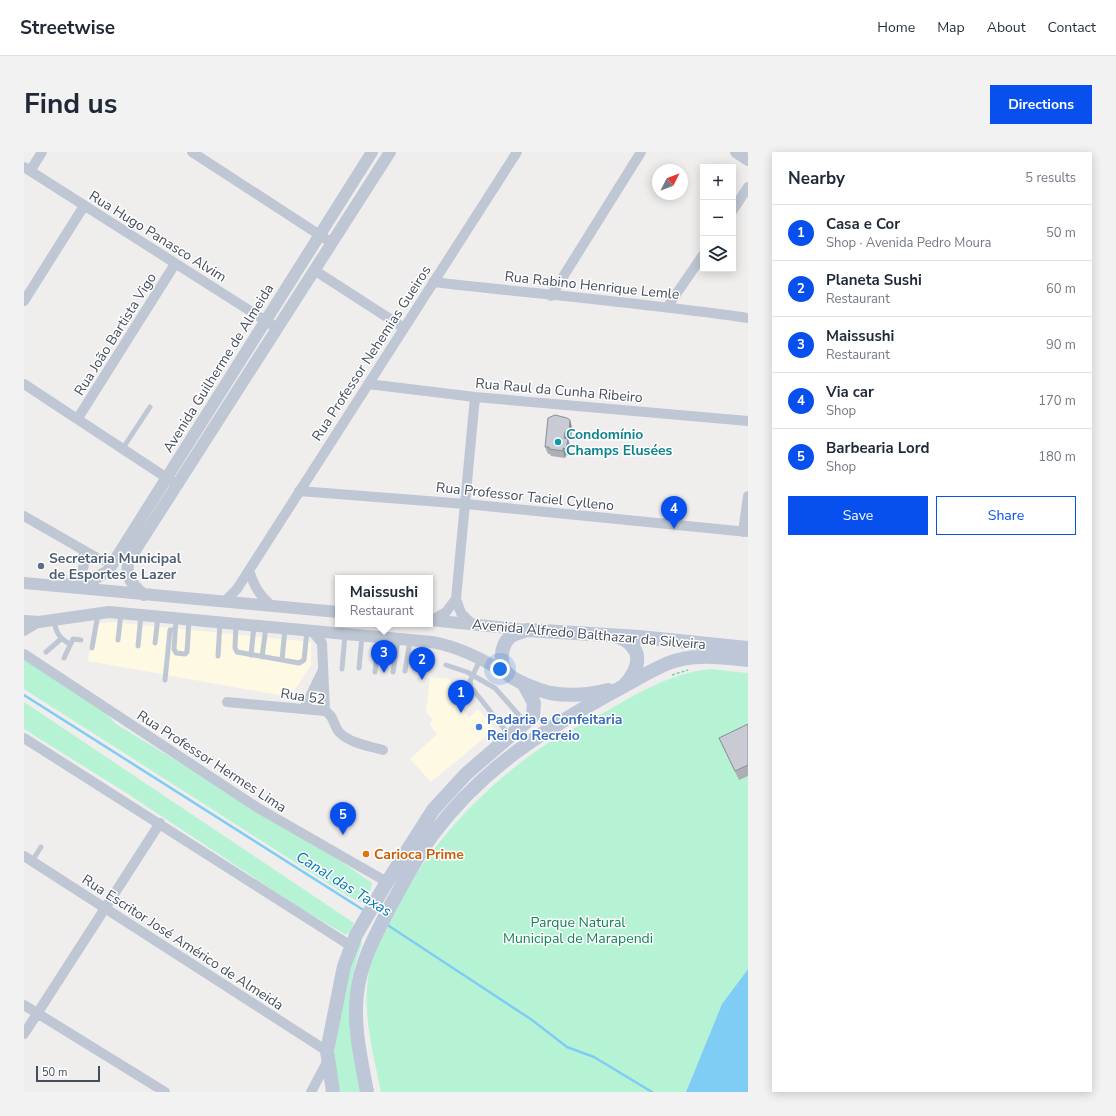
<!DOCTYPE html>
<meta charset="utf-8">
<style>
:root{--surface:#fff;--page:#f2f2f3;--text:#1f2937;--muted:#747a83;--line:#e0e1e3;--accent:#0850ee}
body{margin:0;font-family:"Nunito Sans",sans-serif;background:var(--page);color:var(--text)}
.controls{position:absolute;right:12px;top:12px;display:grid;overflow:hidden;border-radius:0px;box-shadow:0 2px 10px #0003}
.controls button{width:36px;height:36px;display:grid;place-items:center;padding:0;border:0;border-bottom:1px solid var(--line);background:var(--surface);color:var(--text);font:20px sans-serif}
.compass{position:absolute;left:628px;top:12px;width:36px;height:36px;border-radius:50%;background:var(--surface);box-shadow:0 2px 10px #0003;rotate:48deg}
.scale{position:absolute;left:12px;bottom:10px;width:64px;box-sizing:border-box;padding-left:4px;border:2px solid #444d5c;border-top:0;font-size:11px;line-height:14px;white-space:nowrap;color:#444d5c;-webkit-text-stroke:3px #fff;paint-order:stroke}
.you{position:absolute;left:476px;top:517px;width:14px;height:14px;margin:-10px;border:3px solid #fff;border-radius:50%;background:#1a73e8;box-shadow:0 0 0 6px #1a73e833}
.badge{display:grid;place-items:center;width:26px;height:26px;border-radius:50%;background:var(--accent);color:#fff;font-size:13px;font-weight:700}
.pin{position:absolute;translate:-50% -33px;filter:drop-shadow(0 1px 2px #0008)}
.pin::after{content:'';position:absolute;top:21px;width:14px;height:12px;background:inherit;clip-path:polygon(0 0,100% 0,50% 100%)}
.popup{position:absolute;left:311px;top:423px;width:98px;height:52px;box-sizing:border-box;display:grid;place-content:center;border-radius:0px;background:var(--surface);filter:drop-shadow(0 1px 3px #0005);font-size:13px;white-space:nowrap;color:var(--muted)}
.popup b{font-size:15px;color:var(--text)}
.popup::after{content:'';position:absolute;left:50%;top:100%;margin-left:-8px;border:8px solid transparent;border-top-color:var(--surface)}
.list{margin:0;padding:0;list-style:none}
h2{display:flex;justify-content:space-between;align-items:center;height:52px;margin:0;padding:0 16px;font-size:17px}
h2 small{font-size:13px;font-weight:400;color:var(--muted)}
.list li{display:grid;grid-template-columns:26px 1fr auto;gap:12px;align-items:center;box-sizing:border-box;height:56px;padding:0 16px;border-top:1px solid var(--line)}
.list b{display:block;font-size:15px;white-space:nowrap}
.list p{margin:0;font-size:13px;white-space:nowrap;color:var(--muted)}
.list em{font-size:13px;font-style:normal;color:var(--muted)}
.actions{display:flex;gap:8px;padding:12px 16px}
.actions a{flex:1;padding:9px 0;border:1px solid var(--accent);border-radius:0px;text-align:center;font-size:14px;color:var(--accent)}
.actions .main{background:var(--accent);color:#fff}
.icon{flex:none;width:22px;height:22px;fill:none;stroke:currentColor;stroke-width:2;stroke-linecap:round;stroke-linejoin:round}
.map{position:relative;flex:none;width:724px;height:940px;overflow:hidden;border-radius:0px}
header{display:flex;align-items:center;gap:24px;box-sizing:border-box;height:56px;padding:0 20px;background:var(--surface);border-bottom:1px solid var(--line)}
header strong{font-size:19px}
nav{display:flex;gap:22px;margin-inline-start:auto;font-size:14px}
.intro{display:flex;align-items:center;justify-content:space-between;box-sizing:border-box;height:96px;padding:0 24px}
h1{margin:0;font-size:28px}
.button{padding:10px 18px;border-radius:0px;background:var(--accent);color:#fff;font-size:14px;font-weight:700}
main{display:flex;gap:24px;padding:0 24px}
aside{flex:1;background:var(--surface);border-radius:0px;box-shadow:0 2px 10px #0003}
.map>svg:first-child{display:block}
.commercial{fill:#fdf9e3}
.green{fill:#b6f3d5}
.water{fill:#7fcdf4}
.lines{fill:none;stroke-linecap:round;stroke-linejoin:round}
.stream{stroke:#7fcdf4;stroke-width:2.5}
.path{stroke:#6bd3ad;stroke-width:1.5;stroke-dasharray:3 2;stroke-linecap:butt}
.service{stroke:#bfc7d4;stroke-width:5}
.minor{stroke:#bfc7d4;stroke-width:10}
.tertiary{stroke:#bfc7d4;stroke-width:12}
.secondary{stroke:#bdc7d8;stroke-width:14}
.wall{fill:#acafb5}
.shaded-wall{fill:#8c8e94}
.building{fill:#c8cbd3;stroke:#8c8e94}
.culture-dot{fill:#0f9aa8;stroke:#fff;stroke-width:1.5}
.service-dot{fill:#5c6f8a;stroke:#fff;stroke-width:1.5}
.shop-dot{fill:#3f7fe0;stroke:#fff;stroke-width:1.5}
.food-dot{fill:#e8710a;stroke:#fff;stroke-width:1.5}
.labels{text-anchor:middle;stroke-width:3;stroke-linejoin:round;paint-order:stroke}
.street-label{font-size:14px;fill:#444d5c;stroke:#fff}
.culture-label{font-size:14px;font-weight:bold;fill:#0d838f;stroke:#fff;text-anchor:start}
.service-label{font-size:14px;font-weight:bold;fill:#4e5e75;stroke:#fff;text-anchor:start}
.shop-label{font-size:14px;font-weight:bold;fill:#366cbe;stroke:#fff;text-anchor:start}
.food-label{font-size:14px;font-weight:bold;fill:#c56008;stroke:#fff;text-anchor:start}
.park-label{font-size:14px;fill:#0e8458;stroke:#fff}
.water-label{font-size:15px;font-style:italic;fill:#0077b3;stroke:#fff}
</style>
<header>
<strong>Streetwise</strong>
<nav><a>Home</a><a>Map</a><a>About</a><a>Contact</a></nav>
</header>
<div class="intro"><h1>Find us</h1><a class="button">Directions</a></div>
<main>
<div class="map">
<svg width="724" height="940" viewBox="0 0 724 940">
<rect width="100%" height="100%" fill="#f0eded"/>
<path class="commercial" d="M88,470L287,490V513L266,545L64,509L70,472Z
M406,525L425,527L436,539L429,546L445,565L454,557L471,577L407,630L386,607L413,582L405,572L409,568L402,560Z"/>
<path class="green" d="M0,506L77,556L92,572L309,704L348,731L345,745L340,752L324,744L0,537Z
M686,517L724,521V817L698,852L662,940H357C348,895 336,855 347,809C350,794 361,779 367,766C400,699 454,640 515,597C535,583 559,572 581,560C614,541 647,521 686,517Z
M0,550L330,771L327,778L322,783L273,754L101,640L0,577Z
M337,788L338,792C317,848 327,884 338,940H315L309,915L315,846Z"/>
<path class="water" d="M724,817V940H662L698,852Z"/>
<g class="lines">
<path class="stream" d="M0,543L341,759
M362,772L508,868L543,895L570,905L628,940"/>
<path class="path" d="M648,523L664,518"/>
<path class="service" d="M99,296L126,255
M152,467L150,497L152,501L161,502L163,500L165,468
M30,468C32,481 35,486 46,492
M212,472L211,496L213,500L275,511L280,508L283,479
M94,488L97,461
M131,491L134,465
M114,494L117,463
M68,496L74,462
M22,500L37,487
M227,503L230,474
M194,504L196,471
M238,505L242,475
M40,506L49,487L57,488
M258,508L261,477
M456,508L446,529L447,535L485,583
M422,513L443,520L471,536L501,570
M335,516L338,484
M318,517L321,482
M381,519L386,489
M351,520L355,486
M369,520L374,488
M141,528L146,478H151
M8,709L17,695"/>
<path class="minor" d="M168,0L308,91
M0,15L253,176
M6,19L18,0
M709,58L724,35
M290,118L380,176
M409,130C514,142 619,151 724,166
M527,144L617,0
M0,149L60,54
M644,154L679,103
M0,232L149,330
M344,232L451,245L724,269
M54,266L151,112
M275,339L442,352L724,380
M0,364L75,407L83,409L92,407
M719,380L724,344
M225,418C230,434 235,443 248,454
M38,435C55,424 64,420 59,398
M200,450L213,437L493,0
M408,468L422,460L432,447
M448,472L437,461L432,447L451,245
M0,479L15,470
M288,479L298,491L301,559
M0,502L234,656L363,730
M203,550L301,559C310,563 309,573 315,580C325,591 345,594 359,598
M280,557L299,518
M0,586L327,794
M0,704L303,899
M0,853L141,940
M0,882L136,671
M287,940L303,910"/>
<path class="tertiary" d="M712,0L724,8
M0,431L314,460
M55,436L84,419L348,0
M120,443C108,432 100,425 105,408L366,0
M406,468L502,478
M0,469L15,470L85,460L408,490C436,495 460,508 485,523"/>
<path class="secondary" d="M604,532C616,525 629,518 642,512C668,501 697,505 724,508
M584,538C565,543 544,544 526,541C514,538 496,531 486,524C474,515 476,494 486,485C491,481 498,480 503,478L615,485L724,496
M309,940L303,899L320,814L332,783L360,735L409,658L442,622L509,564L510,551L499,531
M343,940C337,907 329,874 333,841C337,808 353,780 368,751C381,728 394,702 410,681C462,612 526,574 600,534C616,516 621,497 595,485"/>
</g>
<path class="wall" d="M546,268L548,276L547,287H544L546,294L545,304L542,303L541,306L527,304L526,302H524L521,295Z
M724,572V624L715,628L699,595L695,586Z"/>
<path class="shaded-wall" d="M546,268L548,276L547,287L545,280Z
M541,280L544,287L540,286Z
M544,287L546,294L545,304L542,297Z
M539,296L542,303L541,306L539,299Z"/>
<path class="building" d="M531,263L543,266L546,268L545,280H541L540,286L544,287L542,297L539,296V299L525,297V295H521L524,266Z
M724,572V613L711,619L695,586Z"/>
<circle class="culture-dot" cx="534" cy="290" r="4"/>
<circle class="service-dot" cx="17" cy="414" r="4"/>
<circle class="shop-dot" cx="455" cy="575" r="4"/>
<circle class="food-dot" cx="342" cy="702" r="4"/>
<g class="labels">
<g class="street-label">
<text transform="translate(134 84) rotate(32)" y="5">Rua Hugo Panasco Alvim</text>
<text transform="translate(568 133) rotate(6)" y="5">Rua Rabino Henrique Lemle</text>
<text transform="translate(91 182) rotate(-58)" y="5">Rua João Bartista Vigo</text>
<text transform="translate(347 201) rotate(-57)" y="5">Rua Professor Nehemias Gueiros</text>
<text transform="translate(194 216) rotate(-58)" y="5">Avenida Guilherme de Almeida</text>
<text transform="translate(535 238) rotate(5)" y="5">Rua Raul da Cunha Ribeiro</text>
<text transform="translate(501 344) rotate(6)" y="5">Rua Professor Taciel Cylleno</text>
<text transform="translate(565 482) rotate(5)" y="5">Avenida Alfredo Balthazar da Silveira</text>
<text transform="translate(279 544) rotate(8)" y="5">Rua 52</text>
<text transform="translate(188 609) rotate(33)" y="5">Rua Professor Hermes Lima</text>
<text transform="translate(159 790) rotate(33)" y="5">Rua Escritor José Américo de Almeida</text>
</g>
<g class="culture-label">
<text x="542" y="287">Condomínio<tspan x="542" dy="16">Champs Elusées</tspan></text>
</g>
<g class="service-label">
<text x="25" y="411">Secretaria Municipal<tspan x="25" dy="16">de Esportes e Lazer</tspan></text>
</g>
<g class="shop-label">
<text x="463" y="572">Padaria e Confeitaria<tspan x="463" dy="16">Rei do Recreio</tspan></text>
</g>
<g class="food-label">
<text x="350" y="707">Carioca Prime</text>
</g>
<g class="park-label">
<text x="554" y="775">Parque Natural<tspan x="554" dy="16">Municipal de Marapendi</tspan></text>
</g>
<g class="water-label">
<text transform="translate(320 732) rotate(32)" y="5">Canal das Taxas</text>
</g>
</g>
</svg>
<div class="controls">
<button>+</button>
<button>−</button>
<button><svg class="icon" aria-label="layers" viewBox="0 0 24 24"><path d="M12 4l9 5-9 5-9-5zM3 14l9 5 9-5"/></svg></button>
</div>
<svg class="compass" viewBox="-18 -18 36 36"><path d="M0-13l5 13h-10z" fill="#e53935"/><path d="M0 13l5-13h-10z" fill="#747a83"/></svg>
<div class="scale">50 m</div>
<div class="you"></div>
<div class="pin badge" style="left:437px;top:561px">1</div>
<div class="pin badge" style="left:398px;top:528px">2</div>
<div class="pin badge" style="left:360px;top:521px">3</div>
<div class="popup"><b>Maissushi</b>Restaurant</div>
<div class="pin badge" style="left:650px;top:377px">4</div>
<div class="pin badge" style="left:319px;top:683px">5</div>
</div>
<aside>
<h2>Nearby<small>5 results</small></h2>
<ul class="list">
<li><span class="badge">1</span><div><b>Casa e Cor</b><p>Shop · Avenida Pedro Moura</p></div><em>50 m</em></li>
<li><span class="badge">2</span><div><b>Planeta Sushi</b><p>Restaurant</p></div><em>60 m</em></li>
<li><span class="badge">3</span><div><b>Maissushi</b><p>Restaurant</p></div><em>90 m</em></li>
<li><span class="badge">4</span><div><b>Via car</b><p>Shop</p></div><em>170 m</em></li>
<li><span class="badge">5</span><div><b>Barbearia Lord</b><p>Shop</p></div><em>180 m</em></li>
</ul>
<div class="actions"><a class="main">Save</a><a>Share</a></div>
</aside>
</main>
